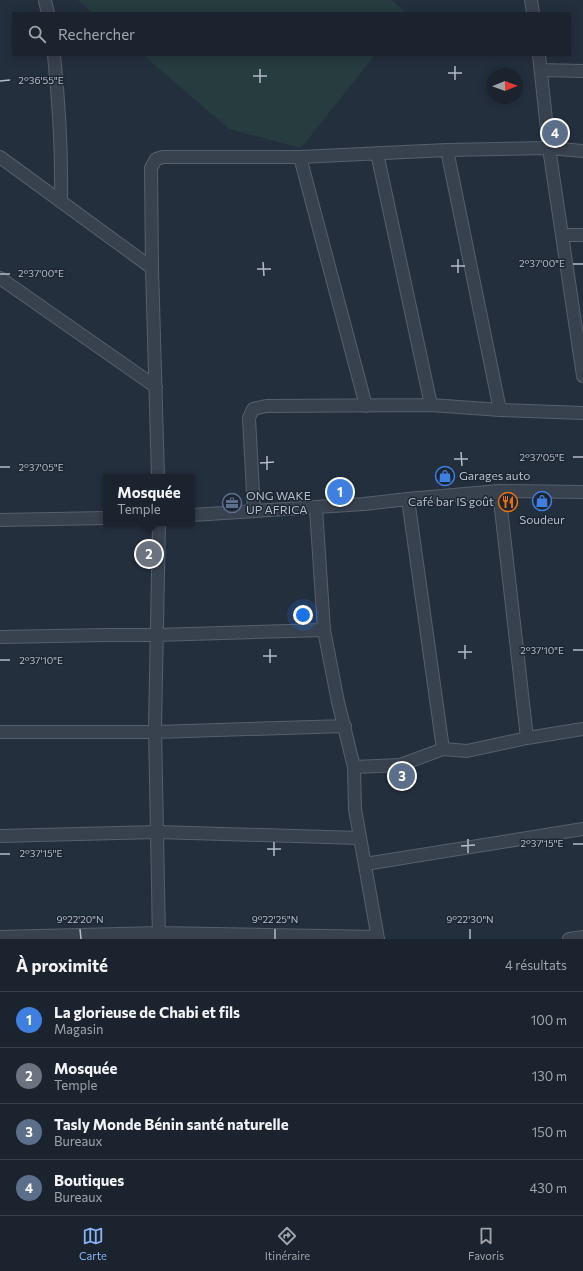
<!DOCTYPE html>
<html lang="fr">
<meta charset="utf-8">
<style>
:root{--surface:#1b232e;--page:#242b36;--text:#f1f3f6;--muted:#a0a4aa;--line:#39404a;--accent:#8ab4f8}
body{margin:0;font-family:Commissioner,sans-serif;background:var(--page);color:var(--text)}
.compass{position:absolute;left:487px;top:68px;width:36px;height:36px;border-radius:50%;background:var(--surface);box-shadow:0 2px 10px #0003;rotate:89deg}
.you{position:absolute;left:303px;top:615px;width:14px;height:14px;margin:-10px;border:3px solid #fff;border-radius:50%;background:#1a73e8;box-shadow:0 0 0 6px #1a73e833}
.badge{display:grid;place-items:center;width:26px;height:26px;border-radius:50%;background:var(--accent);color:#fff;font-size:13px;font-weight:700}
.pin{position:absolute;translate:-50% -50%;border:2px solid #fff;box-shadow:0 1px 4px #0006}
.popup{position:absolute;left:103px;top:474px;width:92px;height:52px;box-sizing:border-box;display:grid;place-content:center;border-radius:0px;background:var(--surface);filter:drop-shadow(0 1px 3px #0005);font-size:13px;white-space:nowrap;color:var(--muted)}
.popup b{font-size:15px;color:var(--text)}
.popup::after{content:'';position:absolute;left:50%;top:100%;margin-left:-8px;border:8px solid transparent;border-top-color:var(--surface)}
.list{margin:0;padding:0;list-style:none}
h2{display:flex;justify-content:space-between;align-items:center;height:52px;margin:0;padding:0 16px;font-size:17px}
h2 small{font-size:13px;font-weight:400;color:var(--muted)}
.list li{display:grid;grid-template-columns:26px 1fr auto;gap:12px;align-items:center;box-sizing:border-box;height:56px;padding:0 16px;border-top:1px solid var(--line)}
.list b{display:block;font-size:15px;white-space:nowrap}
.list p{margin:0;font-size:13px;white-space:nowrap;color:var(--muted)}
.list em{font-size:13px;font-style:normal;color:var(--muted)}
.icon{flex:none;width:22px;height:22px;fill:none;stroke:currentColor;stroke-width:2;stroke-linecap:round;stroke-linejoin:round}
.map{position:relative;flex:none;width:583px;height:939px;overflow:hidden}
.search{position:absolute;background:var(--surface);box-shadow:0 2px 10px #0003;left:12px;right:12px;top:12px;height:44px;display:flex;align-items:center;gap:10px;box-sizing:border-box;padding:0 14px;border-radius:0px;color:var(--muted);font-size:15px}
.sheet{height:276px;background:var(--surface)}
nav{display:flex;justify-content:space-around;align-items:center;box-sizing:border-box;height:56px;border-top:1px solid var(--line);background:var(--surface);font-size:11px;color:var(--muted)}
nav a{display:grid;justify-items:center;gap:2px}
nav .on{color:var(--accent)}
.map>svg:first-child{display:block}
.green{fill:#263c3f}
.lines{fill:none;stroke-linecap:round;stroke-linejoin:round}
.minor-casing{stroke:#565f6c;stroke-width:14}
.minor{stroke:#38414e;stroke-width:12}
.ticks{fill:none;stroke:#b4bcc9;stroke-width:1.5}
.labels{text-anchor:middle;stroke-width:3;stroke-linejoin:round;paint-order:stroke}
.poi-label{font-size:12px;fill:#b4bcc9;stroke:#1d2633;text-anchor:start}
.ticks-label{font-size:10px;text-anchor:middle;fill:#b4bcc9;stroke:#1d2633;stroke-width:3;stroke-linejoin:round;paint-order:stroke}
</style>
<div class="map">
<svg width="583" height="939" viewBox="0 0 583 939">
<rect width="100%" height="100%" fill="#242f3e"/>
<path class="green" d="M78,0H392L406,13H93Z
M143,55H375L301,148L229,129Z"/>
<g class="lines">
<defs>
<path id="minor" d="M531,0L533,13
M45,1L48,13
M54,55C59,104 62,152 61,202
M539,55L549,148L583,376
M541,70L583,71
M447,150L500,410
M377,153L431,405
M0,157L152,268
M300,157L366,406
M562,235H583
M0,278L156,387
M158,477L152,268L151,168L156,159L163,157H300L447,150L549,148L583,151
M499,491L527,738
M408,499L443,749
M316,508L324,630L338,702L354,767L355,809L378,939
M254,511L249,418L253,409L266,406L431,405L500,410L583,413
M192,515L364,504L408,499L499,491L583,492
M0,520L106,518
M159,523L155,727L159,939
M0,637L108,635H156L324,630
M0,732H155L345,726
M354,767L400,765L443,749L467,751L527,738L583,729
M0,836L157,832L360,838
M365,864L583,829
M0,937L159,933L377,937
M569,939L583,937"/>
</defs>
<use href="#minor" class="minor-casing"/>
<use href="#minor" class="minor"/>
</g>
<path class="ticks" d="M455,66V80M260,69V83M448,73H462M253,76H267M0,81L10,80M458,259V273M263,262L264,276M573,264H583M451,266H465M257,269H271M0,274H10M461,452L462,466M267,456V470M573,457H583M454,459H468M260,463L274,462M0,467H10M465,645V659M270,649V663M573,650H583M458,652H472M263,656H277M0,660H10M468,839V853M274,842V856M573,844H583M461,846L475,845M267,849H281M0,854H10M80,929L81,939M275,929V939M470,929V939"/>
<defs>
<symbol id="shop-ring" viewBox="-11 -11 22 22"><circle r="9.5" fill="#1d2633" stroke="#3f7fe0" stroke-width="1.5"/><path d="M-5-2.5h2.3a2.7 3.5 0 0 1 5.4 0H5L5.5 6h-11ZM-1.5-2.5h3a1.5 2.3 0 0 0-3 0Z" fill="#3f7fe0"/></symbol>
<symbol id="restaurant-ring" viewBox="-11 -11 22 22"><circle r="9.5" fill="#1d2633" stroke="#e8710a" stroke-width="1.5"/><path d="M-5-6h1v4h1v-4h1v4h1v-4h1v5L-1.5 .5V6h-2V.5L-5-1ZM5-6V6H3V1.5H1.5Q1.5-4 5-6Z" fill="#e8710a"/></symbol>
<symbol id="office-ring" viewBox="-11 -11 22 22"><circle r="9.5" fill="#1d2633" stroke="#5c6f8a" stroke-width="1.5"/><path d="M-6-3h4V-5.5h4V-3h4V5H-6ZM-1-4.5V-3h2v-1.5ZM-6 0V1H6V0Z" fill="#5c6f8a"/></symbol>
</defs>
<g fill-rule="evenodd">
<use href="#shop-ring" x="434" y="465" width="22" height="22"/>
<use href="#shop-ring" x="531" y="490" width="22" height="22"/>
<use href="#restaurant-ring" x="497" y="491" width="22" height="22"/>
<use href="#office-ring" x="221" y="492" width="22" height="22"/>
</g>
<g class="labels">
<g class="poi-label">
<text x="459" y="480">Garages auto</text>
<text x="246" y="500">ONG WAKE<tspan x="246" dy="14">UP AFRICA</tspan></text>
<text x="494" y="506" text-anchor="end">Café bar IS goût</text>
<text x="542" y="524" text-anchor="middle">Soudeur</text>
</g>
</g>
<g class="ticks-label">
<text x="41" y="84">2°36'55"E</text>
<text x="542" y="267">2°37'00"E</text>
<text x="41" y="277">2°37'00"E</text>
<text x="542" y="461">2°37'05"E</text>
<text x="41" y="471">2°37'05"E</text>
<text x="542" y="654">2°37'10"E</text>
<text x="41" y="664">2°37'10"E</text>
<text x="542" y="847">2°37'15"E</text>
<text x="41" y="857">2°37'15"E</text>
<text x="80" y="923">9°22'20"N</text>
<text x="275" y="923">9°22'25"N</text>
<text x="470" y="923">9°22'30"N</text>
</g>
</svg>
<svg class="compass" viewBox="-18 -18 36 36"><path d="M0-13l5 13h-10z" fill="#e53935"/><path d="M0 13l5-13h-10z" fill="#a0a4aa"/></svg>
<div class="you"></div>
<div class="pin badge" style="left:340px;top:492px;background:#3f7fe0">1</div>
<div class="pin badge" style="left:149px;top:554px;background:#6b7280">2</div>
<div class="popup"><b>Mosquée</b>Temple</div>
<div class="pin badge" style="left:402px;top:776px;background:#5c6f8a">3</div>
<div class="pin badge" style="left:555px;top:133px;background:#5c6f8a">4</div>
<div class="search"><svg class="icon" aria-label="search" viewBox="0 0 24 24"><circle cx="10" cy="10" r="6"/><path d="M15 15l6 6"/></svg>Rechercher</div>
</div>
<section class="sheet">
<h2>À proximité<small>4 résultats</small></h2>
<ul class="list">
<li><span class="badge" style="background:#3f7fe0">1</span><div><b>La glorieuse de Chabi et fils</b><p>Magasin</p></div><em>100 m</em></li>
<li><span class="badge" style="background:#6b7280">2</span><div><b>Mosquée</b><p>Temple</p></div><em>130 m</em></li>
<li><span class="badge" style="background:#5c6f8a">3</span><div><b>Tasly Monde Bénin santé naturelle</b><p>Bureaux</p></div><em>150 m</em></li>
<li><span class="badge" style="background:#5c6f8a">4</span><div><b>Boutiques</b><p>Bureaux</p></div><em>430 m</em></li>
</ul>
</section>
<nav>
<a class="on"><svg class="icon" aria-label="map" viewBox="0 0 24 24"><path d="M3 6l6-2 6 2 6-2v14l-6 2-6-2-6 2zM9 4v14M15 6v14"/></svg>Carte</a>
<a><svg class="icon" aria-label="directions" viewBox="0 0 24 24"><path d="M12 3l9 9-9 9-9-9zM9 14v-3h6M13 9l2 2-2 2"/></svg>Itinéraire</a>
<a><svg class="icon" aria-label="saved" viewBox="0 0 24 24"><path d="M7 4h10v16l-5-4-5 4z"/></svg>Favoris</a>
</nav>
